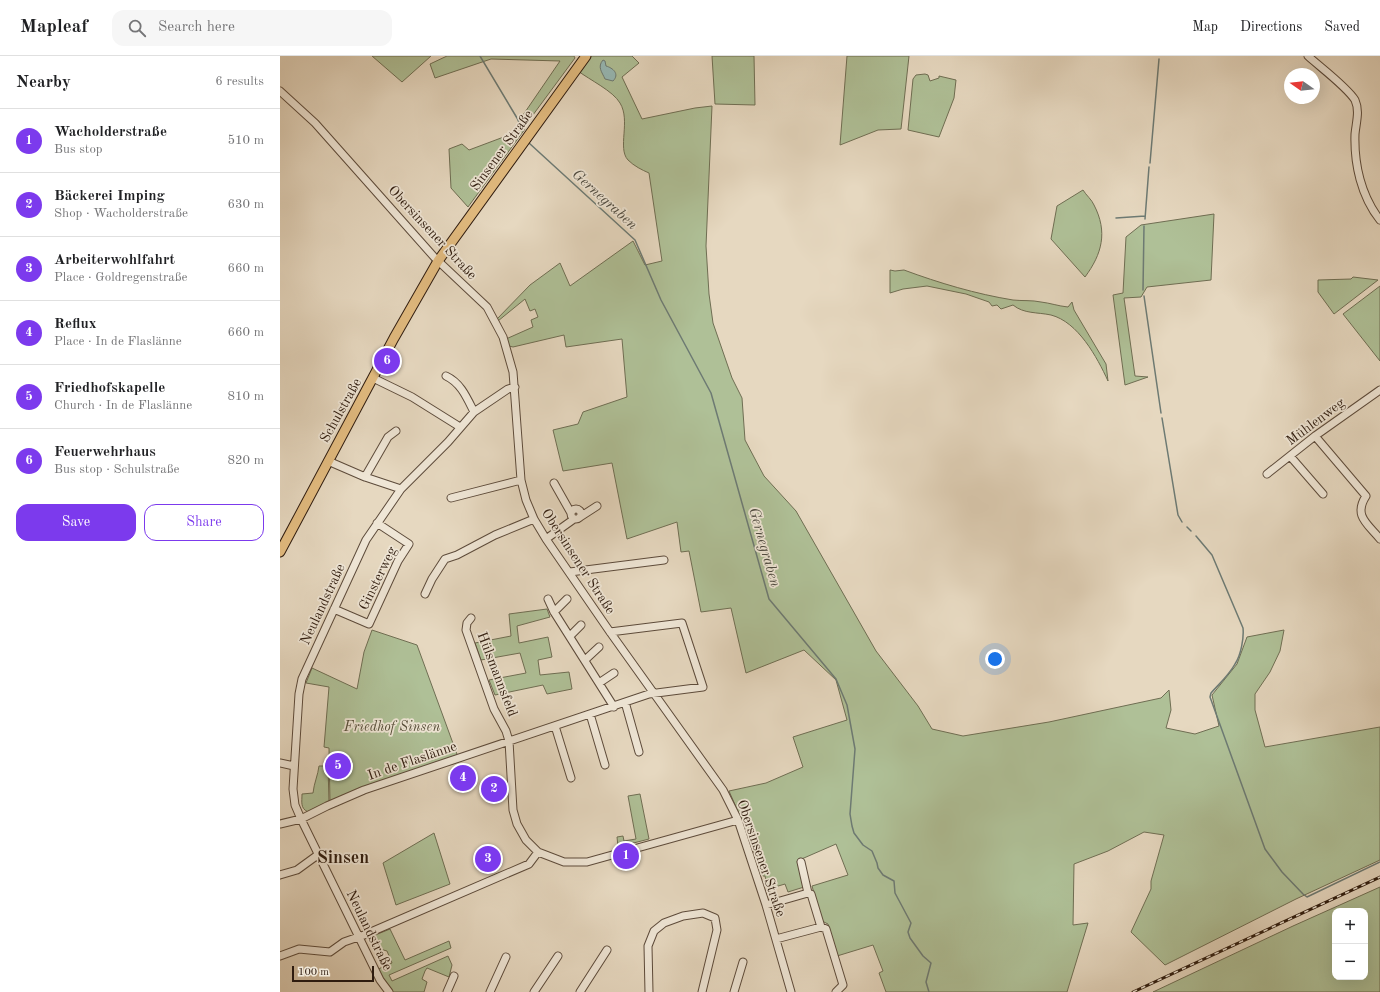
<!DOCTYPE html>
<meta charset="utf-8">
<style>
:root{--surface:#fff;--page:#f6f6f6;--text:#202124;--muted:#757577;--line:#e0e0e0;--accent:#7c3aed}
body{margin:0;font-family:"Old Standard TT",serif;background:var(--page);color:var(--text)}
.controls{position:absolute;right:12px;bottom:12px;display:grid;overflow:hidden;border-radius:8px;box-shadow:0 4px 16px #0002}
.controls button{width:36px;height:36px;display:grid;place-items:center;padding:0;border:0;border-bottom:1px solid var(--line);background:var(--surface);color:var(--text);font:20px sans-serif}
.compass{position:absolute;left:1004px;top:12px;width:36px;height:36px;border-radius:50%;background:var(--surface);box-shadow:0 4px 16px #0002;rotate:284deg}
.scale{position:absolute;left:12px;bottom:10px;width:82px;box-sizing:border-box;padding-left:4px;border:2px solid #2f1c0f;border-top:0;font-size:11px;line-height:14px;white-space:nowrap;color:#2f1c0f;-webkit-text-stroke:3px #efe6d6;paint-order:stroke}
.you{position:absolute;left:715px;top:603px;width:14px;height:14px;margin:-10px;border:3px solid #fff;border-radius:50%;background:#1a73e8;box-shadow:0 0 0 6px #1a73e833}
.badge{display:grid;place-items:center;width:26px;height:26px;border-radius:50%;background:var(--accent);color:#fff;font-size:13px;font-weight:700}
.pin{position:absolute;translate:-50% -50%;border:2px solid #fff;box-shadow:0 1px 4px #0006}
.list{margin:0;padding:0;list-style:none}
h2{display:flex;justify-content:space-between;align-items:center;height:52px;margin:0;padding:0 16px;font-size:17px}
h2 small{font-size:13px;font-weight:400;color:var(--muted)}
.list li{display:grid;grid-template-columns:26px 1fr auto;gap:12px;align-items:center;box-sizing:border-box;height:64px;padding:0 16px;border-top:1px solid var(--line)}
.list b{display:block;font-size:15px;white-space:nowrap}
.list p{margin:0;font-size:13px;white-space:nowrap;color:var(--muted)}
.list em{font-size:13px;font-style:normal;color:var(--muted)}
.actions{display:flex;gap:8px;padding:12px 16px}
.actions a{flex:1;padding:9px 0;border:1px solid var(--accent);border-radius:12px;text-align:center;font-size:14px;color:var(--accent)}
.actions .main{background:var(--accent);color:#fff}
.icon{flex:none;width:22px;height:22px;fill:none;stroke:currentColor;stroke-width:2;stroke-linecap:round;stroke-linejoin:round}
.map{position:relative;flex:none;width:1100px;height:936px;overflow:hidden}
header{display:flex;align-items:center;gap:24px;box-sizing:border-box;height:56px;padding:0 20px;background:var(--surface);border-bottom:1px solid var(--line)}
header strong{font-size:19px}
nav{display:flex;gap:22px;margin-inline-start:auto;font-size:14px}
.search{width:280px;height:36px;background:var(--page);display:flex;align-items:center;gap:10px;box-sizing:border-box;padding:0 14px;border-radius:12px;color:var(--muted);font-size:15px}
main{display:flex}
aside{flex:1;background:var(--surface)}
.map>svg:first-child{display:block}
.green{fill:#afc097;stroke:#6f6e53;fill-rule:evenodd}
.water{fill:#97b9b6;stroke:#6d7a73}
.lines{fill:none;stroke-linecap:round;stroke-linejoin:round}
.stream{stroke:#6d7a73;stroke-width:1.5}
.minor-casing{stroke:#5d4b3b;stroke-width:9}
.major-casing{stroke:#2f1c0f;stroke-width:11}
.minor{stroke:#efe6d6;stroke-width:7}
.major{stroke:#e3bc80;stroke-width:9}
.rail-casing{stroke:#2f1c0f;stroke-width:3}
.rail{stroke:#efe6d6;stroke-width:1.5;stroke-dasharray:4.5;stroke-linecap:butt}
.labels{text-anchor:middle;stroke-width:3.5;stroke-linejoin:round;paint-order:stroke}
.street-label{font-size:14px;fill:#2f1c0f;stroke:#efe6d6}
.park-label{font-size:14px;font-style:italic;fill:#554d38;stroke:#efe6d6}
.water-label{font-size:15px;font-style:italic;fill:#4e4b41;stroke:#efe6d6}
.district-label{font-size:18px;font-weight:bold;fill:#2f1c0f;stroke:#efe6d6}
</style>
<header>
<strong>Mapleaf</strong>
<div class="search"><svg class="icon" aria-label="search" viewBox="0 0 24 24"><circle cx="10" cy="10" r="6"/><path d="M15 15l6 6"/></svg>Search here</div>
<nav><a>Map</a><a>Directions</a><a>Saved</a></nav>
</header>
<main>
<aside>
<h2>Nearby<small>6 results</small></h2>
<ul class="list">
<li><span class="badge">1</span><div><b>Wacholderstraße</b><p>Bus stop</p></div><em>510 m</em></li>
<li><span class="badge">2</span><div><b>Bäckerei Imping</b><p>Shop · Wacholderstraße</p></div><em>630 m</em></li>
<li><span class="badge">3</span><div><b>Arbeiterwohlfahrt</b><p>Place · Goldregenstraße</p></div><em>660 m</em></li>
<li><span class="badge">4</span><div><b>Reflux</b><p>Place · In de Flaslänne</p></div><em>660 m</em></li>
<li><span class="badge">5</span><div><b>Friedhofskapelle</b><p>Church · In de Flaslänne</p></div><em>810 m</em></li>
<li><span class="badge">6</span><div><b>Feuerwehrhaus</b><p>Bus stop · Schulstraße</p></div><em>820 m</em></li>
</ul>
<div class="actions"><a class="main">Save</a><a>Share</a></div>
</aside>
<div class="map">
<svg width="1100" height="936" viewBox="0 0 1100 936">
<rect width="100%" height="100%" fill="#e6d8c0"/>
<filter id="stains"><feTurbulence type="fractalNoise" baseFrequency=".005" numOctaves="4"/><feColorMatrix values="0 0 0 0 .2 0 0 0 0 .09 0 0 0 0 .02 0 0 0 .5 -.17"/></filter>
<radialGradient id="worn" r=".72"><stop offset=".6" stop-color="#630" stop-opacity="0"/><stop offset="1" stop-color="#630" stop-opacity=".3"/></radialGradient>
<path class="green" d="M92,0H151L122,26Z
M167,0H294L295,2L247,67L241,62L280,5L211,3L155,22L150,8Z
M309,0H352L359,7L342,21L362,63L415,52L432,50L426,190L429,238L433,267L452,322L462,342L465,384L484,420L516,455L596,595L638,650L652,673L683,680L769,666L881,642L889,634L891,654L886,672L915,678L939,670L932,639L957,608L967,581L1004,574L1000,595L990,616L975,638V654L985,691L1100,671V804L1016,843L885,909L851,876L871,833V825L884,779L864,776L828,795L794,808L793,869L808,867L787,936H606L599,917L603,915L593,889L557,900L548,868L542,865L532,830L568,819L556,788L517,805L524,831L508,836L505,828L488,833L485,820H483L460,760L449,735L486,727L523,711L513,681L567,664L556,624L524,594L466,617L451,552L421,556L409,495L401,496L397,466L347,483L332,407L283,415L273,374L298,368L303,356L347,341L342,283L286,291L284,279L233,291L229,290L226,283L253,271L251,264L258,261L255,253L250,255L245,243L218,265L217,263L250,229L280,207L290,230L353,185L365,209L382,205L369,117C362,114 354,110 348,104C337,92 351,65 340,47C333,35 310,24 298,15Z
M432,0H474L475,49L435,48Z
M567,0H629L621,73L598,74L560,89Z
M645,18L648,19L650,25L659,22V20L676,24L674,42L659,81L628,74L633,23L636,19Z
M245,73L188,151L171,132L169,93L182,88L189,94Z
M803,134C806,139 812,144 814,149C828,176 822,198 805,221L771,183L777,150Z
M934,158L931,224L867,231L861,241L844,242L855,320L868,321L845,329L833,239L843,237L846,181L861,169Z
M610,214L615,215L624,214C659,227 696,238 733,244C742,245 752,244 761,246C770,247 778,250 788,251L792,246L794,254L826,308L828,325C817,301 798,266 771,259C757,256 744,258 733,249L721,253L717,249L712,250L709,246L686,238L647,230L623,233L610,237Z
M1073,221L1098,224L1054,258L1038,236V224L1071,223Z
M1100,230V305L1063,258Z
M267,553L270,561L237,570L239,587L268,581L272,601L258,604L260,619L289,616L292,633L267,638L263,629L215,639L209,624L246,617L240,597L201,604L195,587L231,580L229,558Z
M92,574L137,589L178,701L50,747L49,692L44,691L49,631L26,627L32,612L77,633L84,596Z
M39,710H48L49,746L28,756C20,752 22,746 22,738L33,737C34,727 38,719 39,710Z
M360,738L369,783L338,791L337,781L343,780L344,785L356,783L348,740Z
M154,777L170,828L116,849L103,807Z
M1100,831V936H873L1013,870ZM1055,855H1085V921H1055Z
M110,873L125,904L169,885L171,892L109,919L112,925L168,900L172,909L169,921L147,912L145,915L142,923L147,926L144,936H111L96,914L112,907L107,895L93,891L88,882Z"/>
<path class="water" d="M323,4L325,5L326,10C333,12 340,18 333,25L325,23C322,16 317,11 323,4Z"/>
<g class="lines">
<path class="stream" d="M200,0L237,62L243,75
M249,87L355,184L381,244L431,337L489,543L556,623L567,649L575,693L570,758L572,770L574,777L583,789L592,795L597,807L598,812L603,819L614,825L615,837L631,867L628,876L630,882L643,900L651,907L646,926L649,936
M870,107L879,3
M836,162L865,160
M865,163L869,111
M863,234L864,170
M864,240L881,357
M882,362L898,459L902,466
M907,471L911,475
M916,480L932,499L963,572C964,582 961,599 955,608C949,619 939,628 931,637L930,641L985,793L1002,816L1023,838L1027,841L1100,806"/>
<defs>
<path id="minor" d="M1028,0C1040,11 1067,31 1075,44C1080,55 1076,67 1075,78C1074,108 1081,140 1100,164
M0,35L35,67L155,202L207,251L223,281L233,316L241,424L246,444L254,463L266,483L330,576L443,734L458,764L486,849L511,936
M166,320C181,327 187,342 194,356
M93,322L132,341L180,371
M1035,380L1086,440C1073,460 1088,468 1100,483
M1010,400L1043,438
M48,405L85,421L121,433
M987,418L1035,380L1100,334
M85,421L108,381L116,375
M274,427L291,457
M171,442L241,424
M291 458a5 5 0 1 1 10 0a5 5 0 1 1-10 0Z
M300,461L317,450
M266,483L294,463
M290,516L384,504
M145,538L152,523L165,503L177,499L215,479L254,463
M268,543L274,556L334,651
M54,553L89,568L118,505L129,488L97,467
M274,556L287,543
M191,562L187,567L186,574L214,653L226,675L229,685L233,754L237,768L246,784L258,796L284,806H307L458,764
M290,580L301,569
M305,604L319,591
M319,627L334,617
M345,646L359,696
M310,658L325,709
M275,670L291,722
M0,707L14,710
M0,768L21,763L47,750L84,734L369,638L423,631L402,567L330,576
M521,806L528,837
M0,819L17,814L39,798
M486,849L528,837L531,838L541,871
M496,883L541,871L546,873L563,929L556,936
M0,900L19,893L50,896L64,886L84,879L249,808L258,796
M109,936L100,924L21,763L15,749L13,733L19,638L22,623L86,484L121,433L168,386L194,356L228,333L235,331
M167,936L174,920
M210,936L226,901
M254,936L278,900
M300,936L327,894
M369,936L368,890L374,875L384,867L403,860L423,857L435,862L437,874L422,936
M454,936L463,906"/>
<path id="major" d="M0,496L114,282L158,205L306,0"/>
</defs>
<use href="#minor" class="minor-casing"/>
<use href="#major" class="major-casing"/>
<use href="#minor" class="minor"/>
<use href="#major" class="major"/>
<defs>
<path id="rail" d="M853,936L1100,821"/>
</defs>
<use href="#rail" class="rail-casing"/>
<use href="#rail" class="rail"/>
</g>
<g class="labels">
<g class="street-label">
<text transform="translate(221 94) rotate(-54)" y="5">Sinsener Straße</text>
<text transform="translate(153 176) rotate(47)" y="5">Obersinsener Straße</text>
<text transform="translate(60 354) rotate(-61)" y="5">Schulstraße</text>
<text transform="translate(1035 365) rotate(-37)" y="5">Mühlenweg</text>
<text transform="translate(299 505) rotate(57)" y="5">Obersinsener Straße</text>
<text transform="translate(97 522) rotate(-64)" y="5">Ginsterweg</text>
<text transform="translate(42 548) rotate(-65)" y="5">Neulandstraße</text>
<text transform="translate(218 618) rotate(69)" y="5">Hülsmannsfeld</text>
<text transform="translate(132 704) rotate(-19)" y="5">In de Flaslänne</text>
<text transform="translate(482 802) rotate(71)" y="5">Obersinsener Straße</text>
<text transform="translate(90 874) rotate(64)" y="5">Neulandstraße</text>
</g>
<g class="park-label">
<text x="112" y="675">Friedhof Sinsen</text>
</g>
<g class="water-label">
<text transform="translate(325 143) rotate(42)" y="5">Gernegraben</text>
<text transform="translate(485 491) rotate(74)" y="5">Gernegraben</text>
</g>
<g class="district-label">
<text x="63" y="807">Sinsen</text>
</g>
</g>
<rect width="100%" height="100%" filter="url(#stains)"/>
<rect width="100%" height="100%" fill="url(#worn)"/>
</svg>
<div class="controls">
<button>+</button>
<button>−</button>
</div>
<svg class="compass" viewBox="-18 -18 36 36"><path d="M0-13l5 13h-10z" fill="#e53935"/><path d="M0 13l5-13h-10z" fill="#757577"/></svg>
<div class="scale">100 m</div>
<div class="you"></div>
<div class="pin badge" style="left:346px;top:800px">1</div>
<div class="pin badge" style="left:214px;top:733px">2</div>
<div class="pin badge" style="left:208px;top:803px">3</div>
<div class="pin badge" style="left:183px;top:722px">4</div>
<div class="pin badge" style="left:58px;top:710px">5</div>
<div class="pin badge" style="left:107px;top:305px">6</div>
</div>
</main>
